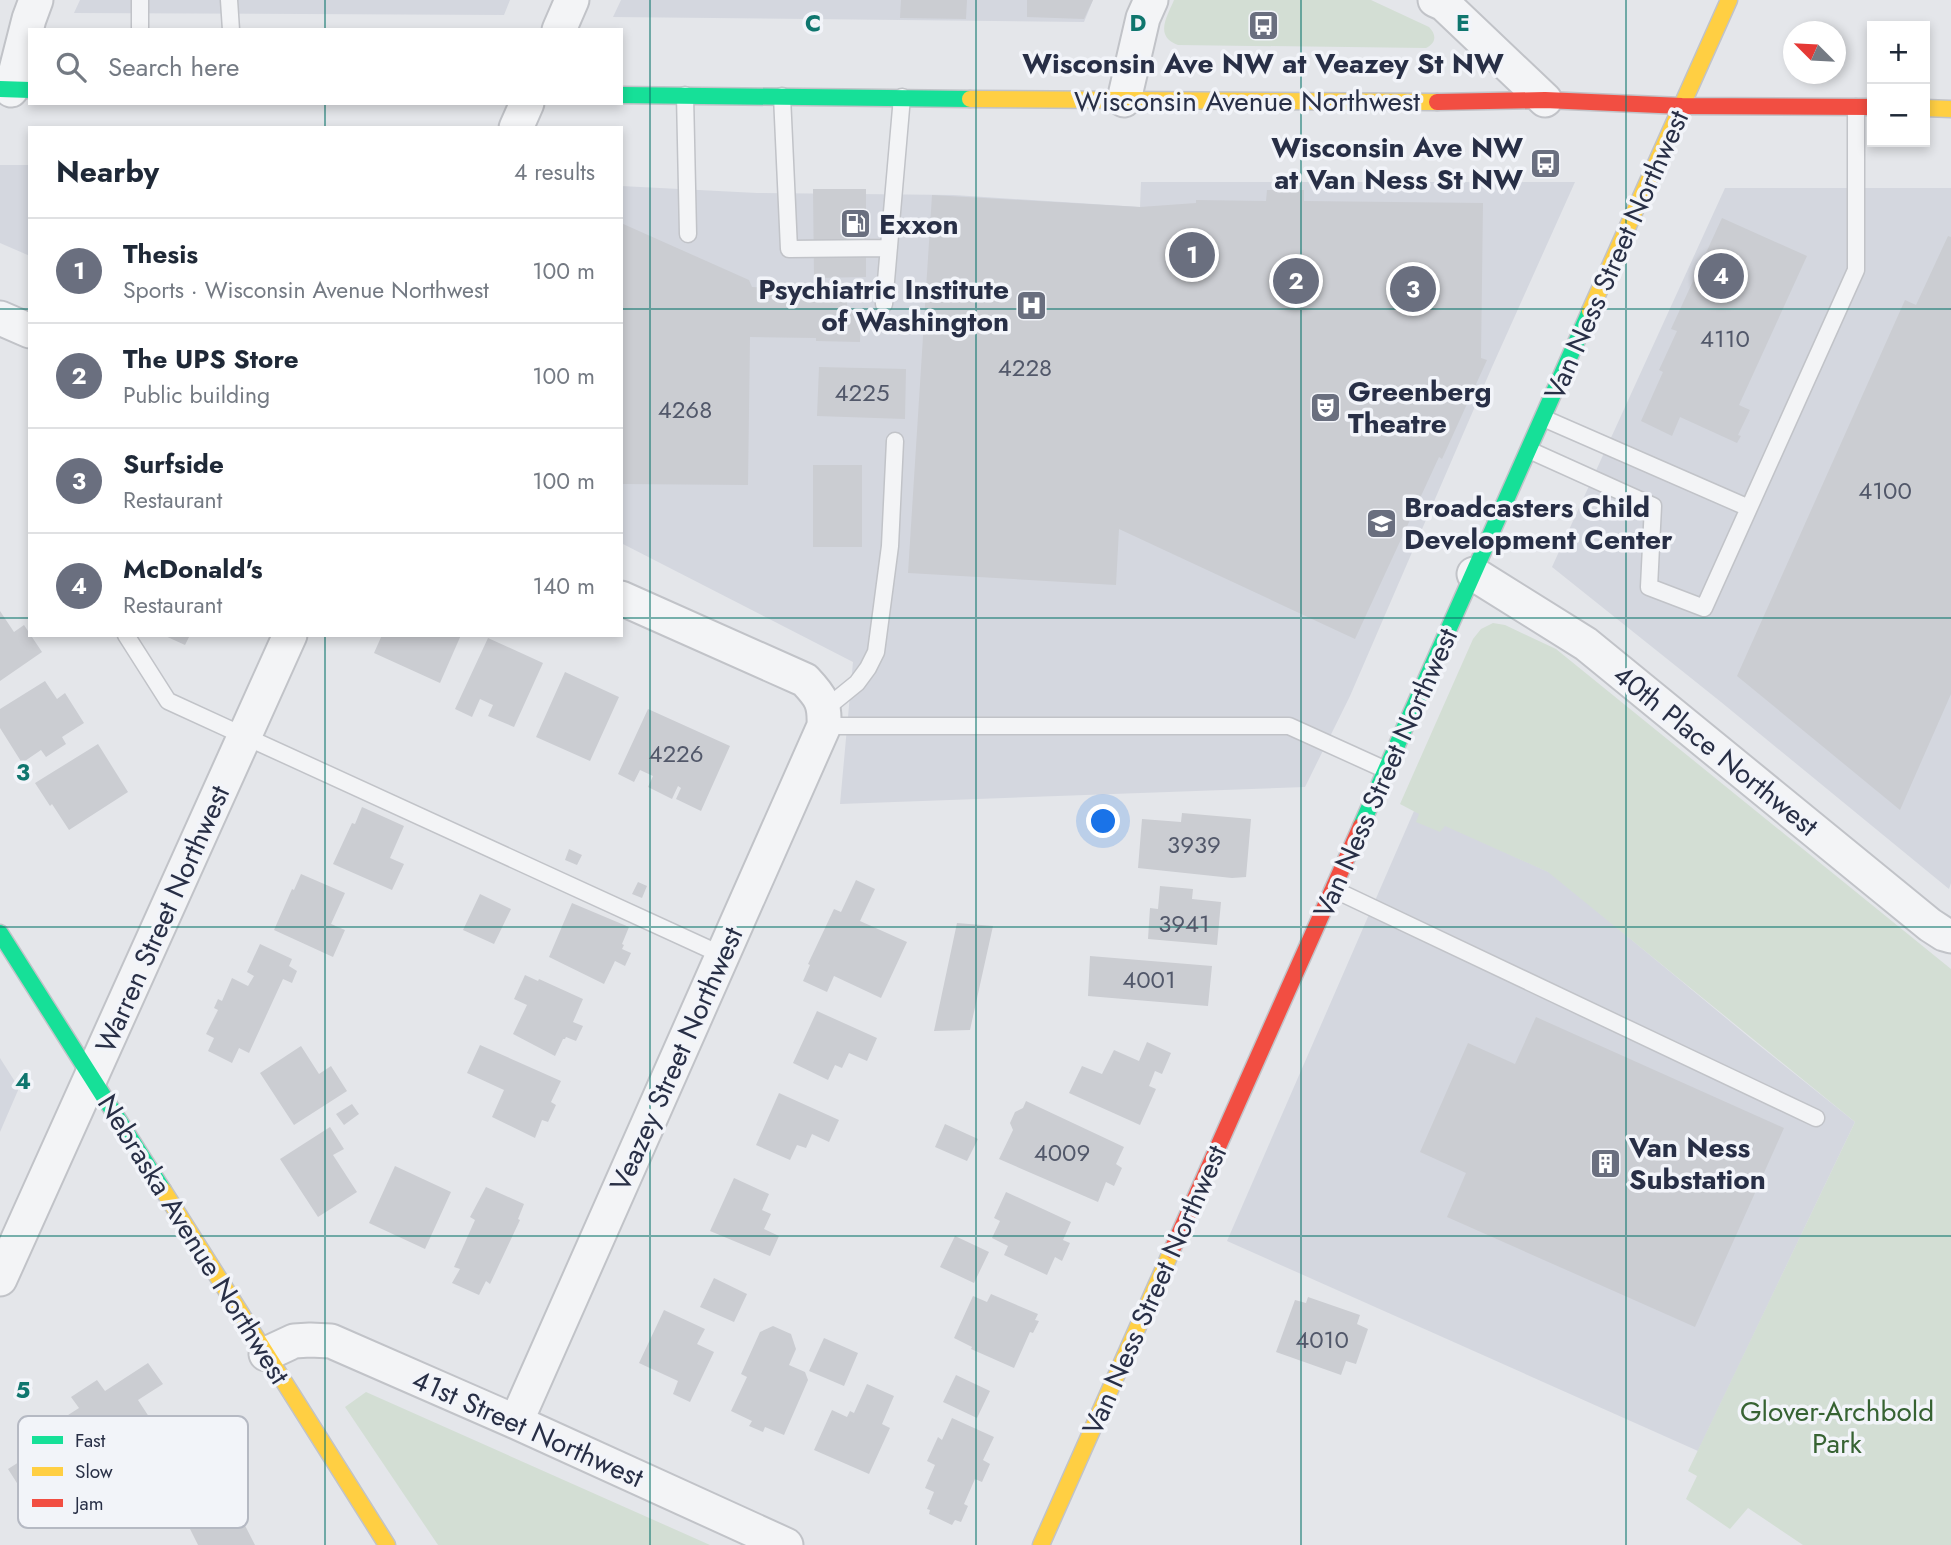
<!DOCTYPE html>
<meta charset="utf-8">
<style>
:root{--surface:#fff;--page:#f6f6f7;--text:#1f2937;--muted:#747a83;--line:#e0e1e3;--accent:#6a6f7f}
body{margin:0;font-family:Jost,sans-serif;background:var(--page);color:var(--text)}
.controls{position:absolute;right:21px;top:21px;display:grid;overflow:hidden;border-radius:0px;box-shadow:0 4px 10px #0003}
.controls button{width:63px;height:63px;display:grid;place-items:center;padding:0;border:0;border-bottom:2px solid var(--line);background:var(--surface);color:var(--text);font:35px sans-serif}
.compass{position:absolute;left:1783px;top:21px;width:63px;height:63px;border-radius:50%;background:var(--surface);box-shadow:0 4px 10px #0003;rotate:294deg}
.you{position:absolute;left:1104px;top:822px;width:24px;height:24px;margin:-18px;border:5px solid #fff;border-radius:50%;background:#1a73e8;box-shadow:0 0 0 10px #1a73e833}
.badge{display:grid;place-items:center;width:46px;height:46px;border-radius:50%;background:var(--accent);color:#fff;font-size:23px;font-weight:700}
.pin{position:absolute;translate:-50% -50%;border:4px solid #fff;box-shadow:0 2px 7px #0006}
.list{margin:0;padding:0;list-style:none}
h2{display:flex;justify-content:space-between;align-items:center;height:91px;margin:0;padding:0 28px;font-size:30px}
h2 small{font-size:23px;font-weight:400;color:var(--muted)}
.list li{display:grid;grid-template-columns:46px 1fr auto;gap:21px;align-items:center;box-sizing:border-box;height:105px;padding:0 28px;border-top:2px solid var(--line)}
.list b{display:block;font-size:26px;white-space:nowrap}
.list p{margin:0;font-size:23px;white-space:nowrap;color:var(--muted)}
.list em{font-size:23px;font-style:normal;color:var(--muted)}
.icon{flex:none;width:38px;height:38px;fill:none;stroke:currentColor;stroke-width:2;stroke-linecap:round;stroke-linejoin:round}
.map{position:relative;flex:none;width:1951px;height:1545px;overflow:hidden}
.search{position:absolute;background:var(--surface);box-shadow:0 4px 10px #0003;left:28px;top:28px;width:595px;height:77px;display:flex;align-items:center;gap:18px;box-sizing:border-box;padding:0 24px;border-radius:0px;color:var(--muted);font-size:26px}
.panel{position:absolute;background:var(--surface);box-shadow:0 4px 10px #0003;left:28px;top:126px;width:595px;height:511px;border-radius:0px}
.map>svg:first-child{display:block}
.built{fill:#d4d7df}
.green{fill:#d3ded4}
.building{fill:#cbcdd2}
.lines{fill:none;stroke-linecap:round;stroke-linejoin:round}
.lane-casing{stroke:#c1c3c8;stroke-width:19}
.street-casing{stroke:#c1c3c8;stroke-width:37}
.fast-casing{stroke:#c1c3c8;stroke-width:19}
.slow-casing{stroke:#c1c3c8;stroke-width:19}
.jam-casing{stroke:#c1c3c8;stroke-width:19}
.lane{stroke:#f3f4f6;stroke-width:16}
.street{stroke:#f3f4f6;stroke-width:33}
.fast{stroke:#16e098;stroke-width:16}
.slow{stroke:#ffcf43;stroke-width:16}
.jam{stroke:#f24e42;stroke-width:16}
.grid{fill:none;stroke:#0f766e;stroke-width:2;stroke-opacity:0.55}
.labels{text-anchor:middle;stroke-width:7;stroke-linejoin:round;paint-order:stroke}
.number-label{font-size:24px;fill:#52586a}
.poi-label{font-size:28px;font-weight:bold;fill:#282f46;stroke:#f2f4f9;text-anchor:start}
.street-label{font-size:28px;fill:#282f46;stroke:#f2f4f9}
.park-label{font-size:28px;fill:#376333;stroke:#f2f4f9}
.key{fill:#f2f4f9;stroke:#b5b9c3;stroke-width:2}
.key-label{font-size:19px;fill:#282f46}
.grid-label{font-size:23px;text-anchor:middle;font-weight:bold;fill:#0f766e;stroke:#f2f4f9;stroke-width:7;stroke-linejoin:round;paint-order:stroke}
</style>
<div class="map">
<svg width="1951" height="1545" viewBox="0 0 1951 1545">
<rect width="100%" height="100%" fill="#e4e6ea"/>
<path class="built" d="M80,0H510L504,15L74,13Z
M621,0H1093L1084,22L613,17Z
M0,165H30V256L0,243Z
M1141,182H1575L1492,367L1350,696L1305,787L840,804L853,662L621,543V186L757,193L954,195L1140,207Z
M1725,188H1951V883L1949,889L1721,702L1552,567Z
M1414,811L1551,873L1750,1038L1855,1122L1698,1451L1227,1241Z
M0,1058L19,1088L0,1132Z"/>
<path class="green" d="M1174,0H1371L1429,27C1437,35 1436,43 1426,48L1178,45C1154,36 1167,17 1174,0Z
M1493,623L1505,625L1556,649L1951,969V1545H1803L1748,1508L1730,1529L1686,1499L1697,1476L1688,1471L1855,1122L1548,872L1445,826L1440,832L1416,822L1419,814L1400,804L1473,639L1481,629Z
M366,1392L710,1545H438L345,1407Z"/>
<path class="building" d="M901,0H967L966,19L900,18Z
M1027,0H1093L1084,19L1027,17Z
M813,189H866V277L814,278Z
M1267,190H1304V201L1483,203L1481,358L1487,360L1442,459L1439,457L1355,639L1119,529L1116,585L908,573L932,195L1140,207L1196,203V200L1266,201Z
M1722,218L1807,256L1739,405L1750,410L1738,435L1741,436L1737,443L1680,417L1672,436L1641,421L1663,372L1659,370L1677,331L1671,329Z
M621,223L749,280L752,287L847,290V311H861L860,342L816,341V338L750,337L748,485L621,484Z
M1948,236L1951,237V694L1900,810L1737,676L1905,300L1916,305Z
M819,367L906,369L905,419L817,416Z
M813,465H862V547H813Z
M0,611L14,632L24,625L42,652L0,681Z
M163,635H190L185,645Z
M382,635H461L440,683L374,653Z
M488,638L543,663L514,727L488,716L493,705L480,699L472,717L455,709Z
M565,672L619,697L590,761L536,737Z
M45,681L57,699L65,693L84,723L62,737L66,744L46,757L41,750L22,763L0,728V709Z
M648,709L730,746L701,811L676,799L681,788L678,786L672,799L648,787L653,776L640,770L634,782L618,774Z
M98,744L128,792L69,830L52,804L50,806L35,783Z
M362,807L404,826L390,858L404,864L392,890L333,864L352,823L355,824Z
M1182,813L1251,819L1246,877L1232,878L1138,868L1142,819L1181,822Z
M569,849L582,855L577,865L565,860Z
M301,874L345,893L331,924L345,930L333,957L274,930L292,889L294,890Z
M856,880L875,889L860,921L907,942L881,998L834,976L827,992L803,981L810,965L808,964L834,909L841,912Z
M638,882L647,886L642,898L632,894Z
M1160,886L1193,889L1192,899L1221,902L1217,945L1148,939L1150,908L1158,909Z
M480,894L511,909L494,944L463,930Z
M572,903L629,927L622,944L624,945L622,949L631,953L625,966L615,961L604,984L549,957Z
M957,923L993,926L970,1030L934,1031Z
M260,944L292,959L289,966L297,971L292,983L283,979L249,1053L239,1048L232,1063L208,1051L214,1038L206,1034L218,1010L214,1008L218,999L222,1001L232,978L248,986L254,976L247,972Z
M1090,956L1212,966L1208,1006L1088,996Z
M525,975L538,981L539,979L583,999L573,1022L583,1026L576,1041L566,1037L565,1039H563L555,1056L513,1034L527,1005L514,999Z
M817,1011L877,1038L867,1061L849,1053L842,1068L835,1065L828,1080L793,1063Z
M1536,1017L1784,1128L1695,1327L1447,1217L1466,1173L1420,1152L1468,1043L1515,1064Z
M1147,1042L1171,1053L1162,1074L1155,1071L1149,1086L1156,1089L1140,1125L1069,1093L1082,1066L1102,1074L1114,1050L1139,1061Z
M480,1045L561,1081L551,1102L556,1105L548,1122L542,1120L535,1138L492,1117L504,1090L467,1073Z
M301,1046L319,1074L331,1066L347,1091L294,1125L260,1073Z
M779,1093L839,1120L829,1142L812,1134L806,1148L797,1145L790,1160L756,1145Z
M1026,1101L1124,1147L1116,1164L1122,1168L1114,1186L1106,1182L1098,1202L999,1159L1013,1130L1010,1123L1015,1112L1023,1108Z
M352,1104L359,1114L344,1125L336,1114Z
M945,1124L978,1139L967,1161L935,1147Z
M330,1127L344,1149L333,1155L357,1192L318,1217L280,1159Z
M395,1166L451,1192L425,1249L369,1223Z
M734,1178L769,1194L762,1210L771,1214L764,1229L779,1236L770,1256L710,1231Z
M486,1187L524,1204L518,1219L520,1220L490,1284L486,1281L479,1295L452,1283L460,1269L454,1267L475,1220L470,1217Z
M1006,1192L1071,1222L1063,1240L1070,1243L1062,1261L1055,1257L1047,1275L1004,1255L1008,1246L992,1238L1000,1221L994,1218Z
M955,1236L989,1252L974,1283L940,1267Z
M714,1278L747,1294L734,1322L700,1307Z
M991,1294L1038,1314L1035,1320L1039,1321L1033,1333L1030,1332L1014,1368L971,1349L972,1347L954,1338L973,1296L987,1302Z
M1308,1297L1360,1315L1357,1324L1368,1329L1356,1364L1346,1361L1341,1375L1276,1352L1295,1300L1306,1303Z
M664,1310L705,1329L697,1344L714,1352L690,1402L673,1394L678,1381L639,1363Z
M773,1326L791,1334L796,1349L789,1365L805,1372L808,1380L784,1435L765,1427L763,1432L749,1426L752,1421L731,1411L747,1377L741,1374L760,1332Z
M824,1338L858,1353L844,1386L809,1371Z
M148,1363L163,1384L138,1400L155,1426L153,1435L142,1442L131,1439L106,1456L113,1467L110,1479L100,1485L88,1482L82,1471L31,1505L8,1469L30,1455L23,1444L79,1408L71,1397L97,1380L105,1391Z
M956,1375L990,1391L977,1418L943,1402Z
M867,1384L894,1396L882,1424L890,1428L869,1474L814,1450L832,1410L847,1417L850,1411L854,1413Z
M952,1418L994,1437L983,1460L990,1464L982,1482L975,1479L964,1504L968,1506L961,1522L955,1520L952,1525L929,1514L930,1510L927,1509L934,1492L925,1488L935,1465L927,1461L938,1437L942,1440Z
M181,1475H221L220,1509L222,1513L235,1506L255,1545H198L181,1511Z"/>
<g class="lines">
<defs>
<path id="lane" d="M229,0L231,30
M140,30V0
M685,95L688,234
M782,96L789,249L889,248
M884,304L902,97
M1529,450L1653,506L1649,587L1704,608L1749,508L1543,418
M1749,508L1856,270V107
M126,635L168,701L722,955
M825,709L857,683L868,668L876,652L890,546L895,441
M824,726H1289L1386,770
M1333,889L1816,1118"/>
<path id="street" d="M1435,0L1444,4L1545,100
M559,30L572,0
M11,90L29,19L36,0
M1124,100L1143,18L1151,0
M516,128L527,103
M0,318L30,331
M1474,574L1586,644L1930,925L1944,934L1951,936
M0,1279L290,635
M266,1354L294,1341L310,1340L331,1341L516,1422L786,1545
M516,1422L824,726C825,703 821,697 805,680L621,598"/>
<path id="fast" d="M0,89L30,90
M621,95L970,99
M1361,826L1590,311
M0,933L163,1190"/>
<path id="slow" d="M970,99L1437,102
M1925,108L1951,109
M1590,311L1729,0
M163,1190L387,1545
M1041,1545L1172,1250"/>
<path id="jam" d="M1437,102L1545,100L1682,106L1872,107
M1172,1250L1361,826"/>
</defs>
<use href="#lane" class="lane-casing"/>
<use href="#street" class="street-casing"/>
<use href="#fast" class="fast-casing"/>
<use href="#slow" class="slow-casing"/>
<use href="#jam" class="jam-casing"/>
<use href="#lane" class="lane"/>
<use href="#street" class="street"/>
<use href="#fast" class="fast"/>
<use href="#slow" class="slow"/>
<use href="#jam" class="jam"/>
</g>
<path class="grid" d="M325,0V30M650,0V1545M976,0V1545M1301,0V1545M1626,0V1545M325,103V128M0,309H30M621,309H1951M0,618H30M621,618H1951M325,635V1545M0,927H1951M0,1236H1951"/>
<defs>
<symbol id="bus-square" viewBox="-11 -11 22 22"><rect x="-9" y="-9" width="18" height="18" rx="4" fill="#6a6f7f" stroke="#f2f4f9"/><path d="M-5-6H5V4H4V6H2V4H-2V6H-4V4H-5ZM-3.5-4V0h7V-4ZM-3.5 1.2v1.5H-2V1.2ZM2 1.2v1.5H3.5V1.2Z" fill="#fff"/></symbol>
<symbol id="fuel-square" viewBox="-11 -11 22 22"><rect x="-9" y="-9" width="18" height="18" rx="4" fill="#6a6f7f" stroke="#f2f4f9"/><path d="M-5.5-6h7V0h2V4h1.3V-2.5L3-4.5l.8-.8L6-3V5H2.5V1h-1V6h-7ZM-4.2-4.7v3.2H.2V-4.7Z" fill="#fff"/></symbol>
<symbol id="hospital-square" viewBox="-11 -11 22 22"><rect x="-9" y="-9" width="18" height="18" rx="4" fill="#6a6f7f" stroke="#f2f4f9"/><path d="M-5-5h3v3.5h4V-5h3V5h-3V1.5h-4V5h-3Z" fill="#fff"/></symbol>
<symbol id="theatre-square" viewBox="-11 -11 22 22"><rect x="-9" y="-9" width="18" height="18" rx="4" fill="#6a6f7f" stroke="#f2f4f9"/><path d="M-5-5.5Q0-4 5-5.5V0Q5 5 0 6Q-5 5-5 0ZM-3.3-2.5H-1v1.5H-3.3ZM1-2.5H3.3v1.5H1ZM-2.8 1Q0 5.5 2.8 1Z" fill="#fff"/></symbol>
<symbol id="school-square" viewBox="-11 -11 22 22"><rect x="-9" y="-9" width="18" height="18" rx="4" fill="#6a6f7f" stroke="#f2f4f9"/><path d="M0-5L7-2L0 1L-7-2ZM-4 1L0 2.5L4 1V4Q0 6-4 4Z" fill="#fff"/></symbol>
<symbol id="building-square" viewBox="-11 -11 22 22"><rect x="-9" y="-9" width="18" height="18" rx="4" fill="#6a6f7f" stroke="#f2f4f9"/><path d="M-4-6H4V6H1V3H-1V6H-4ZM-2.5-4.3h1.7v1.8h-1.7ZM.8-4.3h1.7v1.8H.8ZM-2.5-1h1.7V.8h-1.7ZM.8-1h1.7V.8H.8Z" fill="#fff"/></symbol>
</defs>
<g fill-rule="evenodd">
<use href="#bus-square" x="1246" y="8" width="35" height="35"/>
<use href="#bus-square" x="1528" y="146" width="35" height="35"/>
<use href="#fuel-square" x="838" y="206" width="35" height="35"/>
<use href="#hospital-square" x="1014" y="288" width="35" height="35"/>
<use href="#theatre-square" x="1308" y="390" width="35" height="35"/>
<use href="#school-square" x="1364" y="506" width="35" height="35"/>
<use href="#building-square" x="1588" y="1146" width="35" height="35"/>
</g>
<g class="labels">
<g class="number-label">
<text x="1725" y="347">4110</text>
<text x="1025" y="376">4228</text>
<text x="862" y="401">4225</text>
<text x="685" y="418">4268</text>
<text x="1885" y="499">4100</text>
<text x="676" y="762">4226</text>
<text x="1194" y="853">3939</text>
<text x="1184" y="932">3941</text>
<text x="1149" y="988">4001</text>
<text x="1062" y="1161">4009</text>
<text x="1322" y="1348">4010</text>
</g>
<g class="poi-label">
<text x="1263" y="73" text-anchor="middle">Wisconsin Ave NW at Veazey St NW</text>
<text x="1523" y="157" text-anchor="end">Wisconsin Ave NW<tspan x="1523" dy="32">at Van Ness St NW</tspan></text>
<text x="879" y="234">Exxon</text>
<text x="1009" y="299" text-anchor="end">Psychiatric Institute<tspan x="1009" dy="32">of Washington</tspan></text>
<text x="1348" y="401">Greenberg<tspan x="1348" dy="32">Theatre</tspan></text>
<text x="1404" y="517">Broadcasters Child<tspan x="1404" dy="32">Development Center</tspan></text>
<text x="1629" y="1157">Van Ness<tspan x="1629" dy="32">Substation</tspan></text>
</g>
<g class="street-label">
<text x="1247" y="111">Wisconsin Avenue Northwest</text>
<text transform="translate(1616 255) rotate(-66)" y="10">Van Ness Street Northwest</text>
<text transform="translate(1716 750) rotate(39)" y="10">40th Place Northwest</text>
<text transform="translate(1385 773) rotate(-66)" y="10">Van Ness Street Northwest</text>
<text transform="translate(162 919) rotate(-66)" y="10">Warren Street Northwest</text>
<text transform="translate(676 1059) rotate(-66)" y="10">Veazey Street Northwest</text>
<text transform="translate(194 1239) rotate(58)" y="10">Nebraska Avenue Northwest</text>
<text transform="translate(1154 1290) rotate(-66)" y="10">Van Ness Street Northwest</text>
<text transform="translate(528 1428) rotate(24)" y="10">41st Street Northwest</text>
</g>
<g class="park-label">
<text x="1837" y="1421">Glover-Archbold<tspan x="1837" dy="32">Park</tspan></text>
</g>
</g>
<rect x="18" y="1416" width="230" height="112" rx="10" class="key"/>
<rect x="32" y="1436" width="31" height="8" fill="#16e098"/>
<rect x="32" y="1467" width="31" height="9" fill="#ffcf43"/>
<rect x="32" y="1499" width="31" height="8" fill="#f24e42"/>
<g class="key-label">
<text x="75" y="1447">Fast</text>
<text x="75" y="1478">Slow</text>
<text x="75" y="1510">Jam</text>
</g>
<g class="grid-label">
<text x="813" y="31">C</text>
<text x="1138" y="31">D</text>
<text x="1463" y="31">E</text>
<text x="23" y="780">3</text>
<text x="23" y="1089">4</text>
<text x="23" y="1398">5</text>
</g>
</svg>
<div class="controls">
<button>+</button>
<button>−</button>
</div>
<svg class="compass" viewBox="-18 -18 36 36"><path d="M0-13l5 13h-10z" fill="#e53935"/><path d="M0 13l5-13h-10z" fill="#747a83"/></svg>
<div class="you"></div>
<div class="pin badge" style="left:1192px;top:255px">1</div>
<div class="pin badge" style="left:1296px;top:281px">2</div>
<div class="pin badge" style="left:1413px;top:289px">3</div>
<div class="pin badge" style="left:1721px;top:276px">4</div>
<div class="search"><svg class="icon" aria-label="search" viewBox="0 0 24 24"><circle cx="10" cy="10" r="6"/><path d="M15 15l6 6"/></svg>Search here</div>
<section class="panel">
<h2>Nearby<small>4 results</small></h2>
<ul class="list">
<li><span class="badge">1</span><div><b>Thesis</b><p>Sports · Wisconsin Avenue Northwest</p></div><em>100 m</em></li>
<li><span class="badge">2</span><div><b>The UPS Store</b><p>Public building</p></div><em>100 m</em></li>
<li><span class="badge">3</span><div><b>Surfside</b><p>Restaurant</p></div><em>100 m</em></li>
<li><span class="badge">4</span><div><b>McDonald's</b><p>Restaurant</p></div><em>140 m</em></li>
</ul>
</section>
</div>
